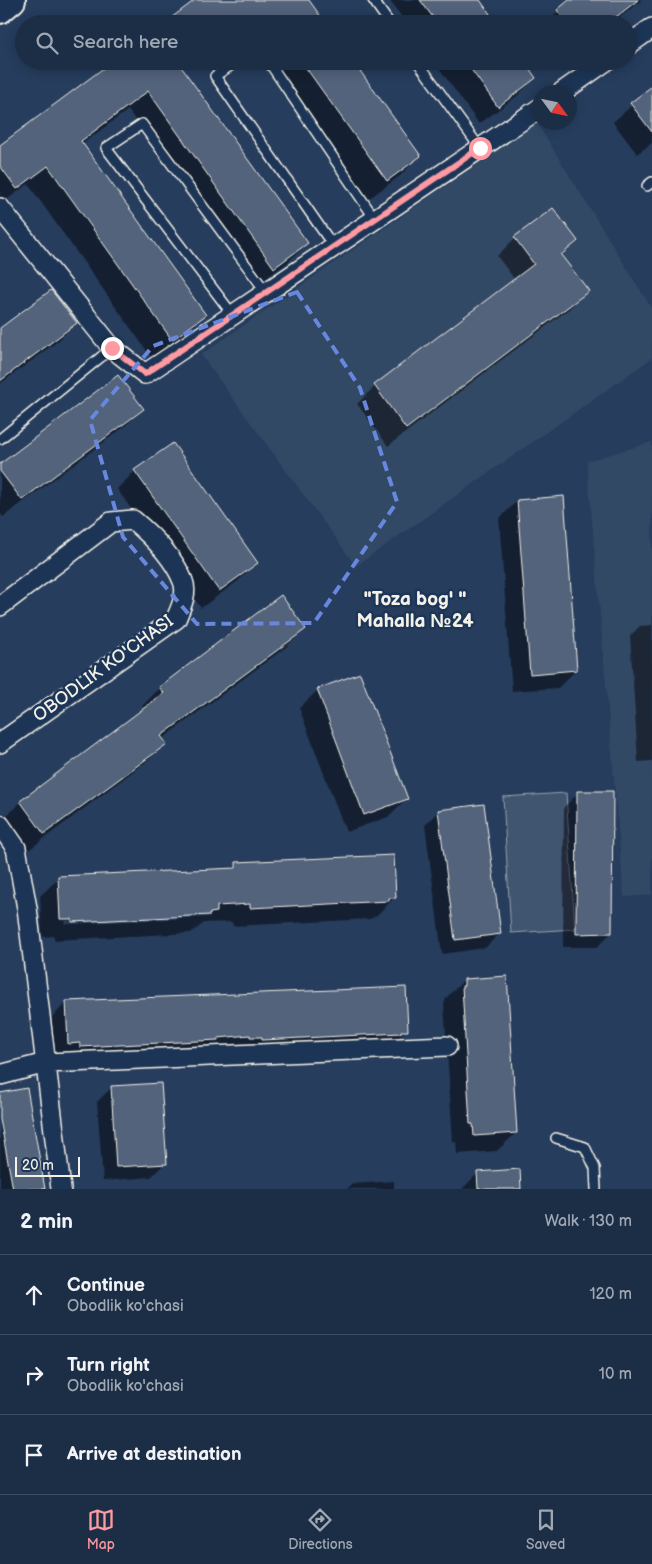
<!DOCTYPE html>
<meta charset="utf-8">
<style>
:root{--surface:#1c2e46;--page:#293a51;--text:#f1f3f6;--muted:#a0a8b3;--line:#3a4a5f;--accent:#ff9aa2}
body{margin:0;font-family:"Balsamiq Sans",sans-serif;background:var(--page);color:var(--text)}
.compass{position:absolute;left:532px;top:85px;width:45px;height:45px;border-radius:50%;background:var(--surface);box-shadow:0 2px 12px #0003;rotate:123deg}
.scale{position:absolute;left:15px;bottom:12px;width:65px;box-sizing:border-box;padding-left:5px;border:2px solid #f4f1e8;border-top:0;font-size:14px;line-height:18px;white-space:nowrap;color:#f4f1e8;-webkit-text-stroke:4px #1d3557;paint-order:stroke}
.stop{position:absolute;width:15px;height:15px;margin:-11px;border:4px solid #ff9aa2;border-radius:50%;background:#fff}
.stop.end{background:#ff9aa2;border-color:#fff;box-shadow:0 1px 5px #0008}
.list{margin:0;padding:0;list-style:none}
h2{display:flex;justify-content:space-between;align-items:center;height:65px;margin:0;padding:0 20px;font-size:21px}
h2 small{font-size:16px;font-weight:400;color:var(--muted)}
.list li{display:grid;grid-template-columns:32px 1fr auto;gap:15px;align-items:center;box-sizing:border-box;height:80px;padding:0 20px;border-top:1px solid var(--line)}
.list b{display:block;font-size:19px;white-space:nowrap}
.list p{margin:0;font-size:16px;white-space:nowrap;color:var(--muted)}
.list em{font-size:16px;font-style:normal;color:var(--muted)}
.icon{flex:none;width:28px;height:28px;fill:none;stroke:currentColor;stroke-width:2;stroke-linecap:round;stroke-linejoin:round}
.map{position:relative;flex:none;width:652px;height:1189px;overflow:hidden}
.search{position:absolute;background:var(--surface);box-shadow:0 2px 12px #0003;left:15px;right:15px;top:15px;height:55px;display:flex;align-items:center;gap:12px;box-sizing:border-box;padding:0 18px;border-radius:28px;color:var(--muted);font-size:19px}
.sheet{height:305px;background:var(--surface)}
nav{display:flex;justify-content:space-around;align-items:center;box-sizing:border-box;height:70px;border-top:1px solid var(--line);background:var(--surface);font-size:14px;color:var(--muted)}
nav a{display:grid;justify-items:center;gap:2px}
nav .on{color:var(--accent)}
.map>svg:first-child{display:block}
.built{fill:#334966}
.green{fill:#40546f;stroke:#9aa2ac}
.shadow{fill:#0007;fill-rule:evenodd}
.building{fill:#52647b;stroke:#f4f1e8}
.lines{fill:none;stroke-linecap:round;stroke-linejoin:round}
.service-casing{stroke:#f4f1e8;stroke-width:12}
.minor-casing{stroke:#f4f1e8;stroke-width:22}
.secondary-casing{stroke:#f4f1e8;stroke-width:30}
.service{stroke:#1d3557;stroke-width:9}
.minor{stroke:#1d3557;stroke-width:19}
.secondary{stroke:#1d3557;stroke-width:26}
.route{stroke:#ff9aa2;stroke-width:6}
.marked{fill:none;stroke:#6887de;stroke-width:4;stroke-dasharray:10 6;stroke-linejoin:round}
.labels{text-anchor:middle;stroke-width:5;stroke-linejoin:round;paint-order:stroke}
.street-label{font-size:18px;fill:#f4f1e8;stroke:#1d3557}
.neighbourhood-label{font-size:19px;font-weight:bold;fill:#f4f1e8;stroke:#1d3557}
</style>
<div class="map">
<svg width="652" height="1189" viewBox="0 0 652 1189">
<rect width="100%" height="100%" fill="#263d5d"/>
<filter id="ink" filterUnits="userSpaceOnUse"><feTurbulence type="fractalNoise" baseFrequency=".02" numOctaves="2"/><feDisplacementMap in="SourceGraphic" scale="10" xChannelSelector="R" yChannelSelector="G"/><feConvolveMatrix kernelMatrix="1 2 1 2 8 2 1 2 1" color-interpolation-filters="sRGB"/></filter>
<g filter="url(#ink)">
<path class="built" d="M537,123L652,309V358L356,566L201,355Z
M652,442V895L624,897L587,461Z"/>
<path class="green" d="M566,793L575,929L511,933L503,797Z"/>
<path class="shadow" d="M389,0H478L495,24H407Z
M571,0H642L611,24H544Z
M115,61H193L182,70L307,243L287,263L254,287L128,110L82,144L205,315L185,334L152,358L28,184L0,205V147Z
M268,61H351L419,156L400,176L367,200Z
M434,61H522L535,78L517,96L479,124Z
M652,88V143L637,154L613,122Z
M553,209L576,241L561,257L587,291L569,309L388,446L357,404L375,386L515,280L497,256L515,238Z
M76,323L58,341L0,384V330Z
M142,409L124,427L3,517L0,513V466Z
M135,471L256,563L238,581L201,608L117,489Z
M517,501L576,670L558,688L512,691L499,519Z
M652,625V761L638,762L630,636L640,626Z
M304,629L286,647L162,739L165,743L147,761L26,852L2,820L21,802L145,709L142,706L160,688Z
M360,674L407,798L388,817L346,832L299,708L318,690Z
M578,793L611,933L597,947H563L564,807Z
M439,811L499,934L485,948L442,954L425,825Z
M237,864L394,898L376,916L370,919L233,926L232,922L204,923L191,933L54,940V936L42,937L40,896L59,878L231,869ZM211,914L208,917L66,924L65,921Z
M464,980L516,1133L497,1151L457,1154L456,1142H453L444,1005L446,998Z
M66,1003L406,1030L388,1048L50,1061L48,1021Z
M112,1087L165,1163L151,1177L103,1181L97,1102Z
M0,1095L43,1189H0Z
M478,1173L520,1189H462Z
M394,1181V1189H347L352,1184Z"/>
<path class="building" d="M195,0H309L326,24H163Z
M420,0H480L497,24H438Z
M569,0H638L607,24H567L557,10Z
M113,61H177L308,243L274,268L148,91L81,141L206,315L172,340L48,166L17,189L0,166V145Z
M301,61H353L421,156L387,181Z
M465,61H524L536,78L498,107Z
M652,86V132L630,103Z
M553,208L578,241L561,255L589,291L406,429L374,385L534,264L514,237Z
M51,290L77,323L0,381V328Z
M118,375L144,409L22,500L0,471V464Z
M173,443L258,563L219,591L134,470Z
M564,496L577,670L530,674L517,500Z
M281,595L306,629L161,736L167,744L44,834L20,801L164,693L159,687Z
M360,673L408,799L364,815L317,689Z
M577,791H613L612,933L576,934Z
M484,804L501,934L455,940L438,810Z
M394,855L396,898H389V901L250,908V904L217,906V912L210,913V915L72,922V919H60L58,876L236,868V862Z
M507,976L517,1133L474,1136L473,1124H470L462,986H464V979Z
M406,987L408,1031H401V1033L262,1040V1037H250V1035L218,1038V1040L80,1047V1043L68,1044L66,1001Z
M161,1083L167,1164L116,1167L111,1086Z
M27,1088L45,1189H13L0,1119V1093Z
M520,1169L521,1189H478L477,1172Z"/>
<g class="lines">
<defs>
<path id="service" d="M373,0L390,24
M238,61L215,76L334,247
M268,61L375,219
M417,61L480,148
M647,186L652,182
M233,315L106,148L142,124L266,292
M0,439L112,348
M556,1138L585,1147L595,1168L596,1189"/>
<path id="minor" d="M628,45L652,28
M562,92L606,61
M0,208L112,348L145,374L540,108
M0,606L111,522L133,520C151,535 174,558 183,581C188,593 181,607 176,619L0,743
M0,825L16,848L27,908L61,1189
M0,1075L46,1063L447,1046"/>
<path id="secondary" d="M0,10L12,0"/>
</defs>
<use href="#service" class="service-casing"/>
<use href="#minor" class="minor-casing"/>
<use href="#secondary" class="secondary-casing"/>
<use href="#service" class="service"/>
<use href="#minor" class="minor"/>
<use href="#secondary" class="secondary"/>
</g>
</g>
<g class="lines" filter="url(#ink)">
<path class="route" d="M112,348L145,374L480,148"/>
</g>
<path class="marked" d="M297,292L360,388L397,502L314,623L197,624L123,537L90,420L153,346Z"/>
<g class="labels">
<g class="street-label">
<text transform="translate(103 668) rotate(-36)" y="6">OBODLIK KO'CHASI</text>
</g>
<g class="neighbourhood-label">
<text x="415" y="605">"Toza bog' "<tspan x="415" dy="22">Mahalla №24</tspan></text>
</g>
</g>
</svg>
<svg class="compass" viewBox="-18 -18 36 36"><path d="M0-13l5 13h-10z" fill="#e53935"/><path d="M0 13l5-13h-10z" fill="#a0a8b3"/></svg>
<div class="scale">20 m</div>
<div class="stop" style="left:480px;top:148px"></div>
<div class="stop end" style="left:112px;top:348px"></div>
<div class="search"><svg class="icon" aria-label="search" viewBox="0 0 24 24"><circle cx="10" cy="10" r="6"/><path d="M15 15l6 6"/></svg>Search here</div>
</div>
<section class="sheet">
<h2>2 min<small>Walk · 130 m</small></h2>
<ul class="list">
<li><svg class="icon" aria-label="ahead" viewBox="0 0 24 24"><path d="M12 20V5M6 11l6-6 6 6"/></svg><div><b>Continue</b><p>Obodlik ko'chasi</p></div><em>120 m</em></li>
<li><svg class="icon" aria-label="right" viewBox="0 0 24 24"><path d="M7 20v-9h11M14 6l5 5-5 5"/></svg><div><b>Turn right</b><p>Obodlik ko'chasi</p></div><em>10 m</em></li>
<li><svg class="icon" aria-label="arrive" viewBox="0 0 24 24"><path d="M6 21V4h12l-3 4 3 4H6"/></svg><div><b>Arrive at destination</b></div></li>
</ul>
</section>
<nav>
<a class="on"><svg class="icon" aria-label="map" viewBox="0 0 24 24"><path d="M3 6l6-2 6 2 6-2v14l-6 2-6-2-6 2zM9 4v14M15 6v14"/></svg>Map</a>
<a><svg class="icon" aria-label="directions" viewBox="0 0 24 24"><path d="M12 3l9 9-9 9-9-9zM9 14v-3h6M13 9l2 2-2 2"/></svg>Directions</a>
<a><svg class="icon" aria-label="saved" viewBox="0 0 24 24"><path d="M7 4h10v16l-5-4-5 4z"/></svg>Saved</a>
</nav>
